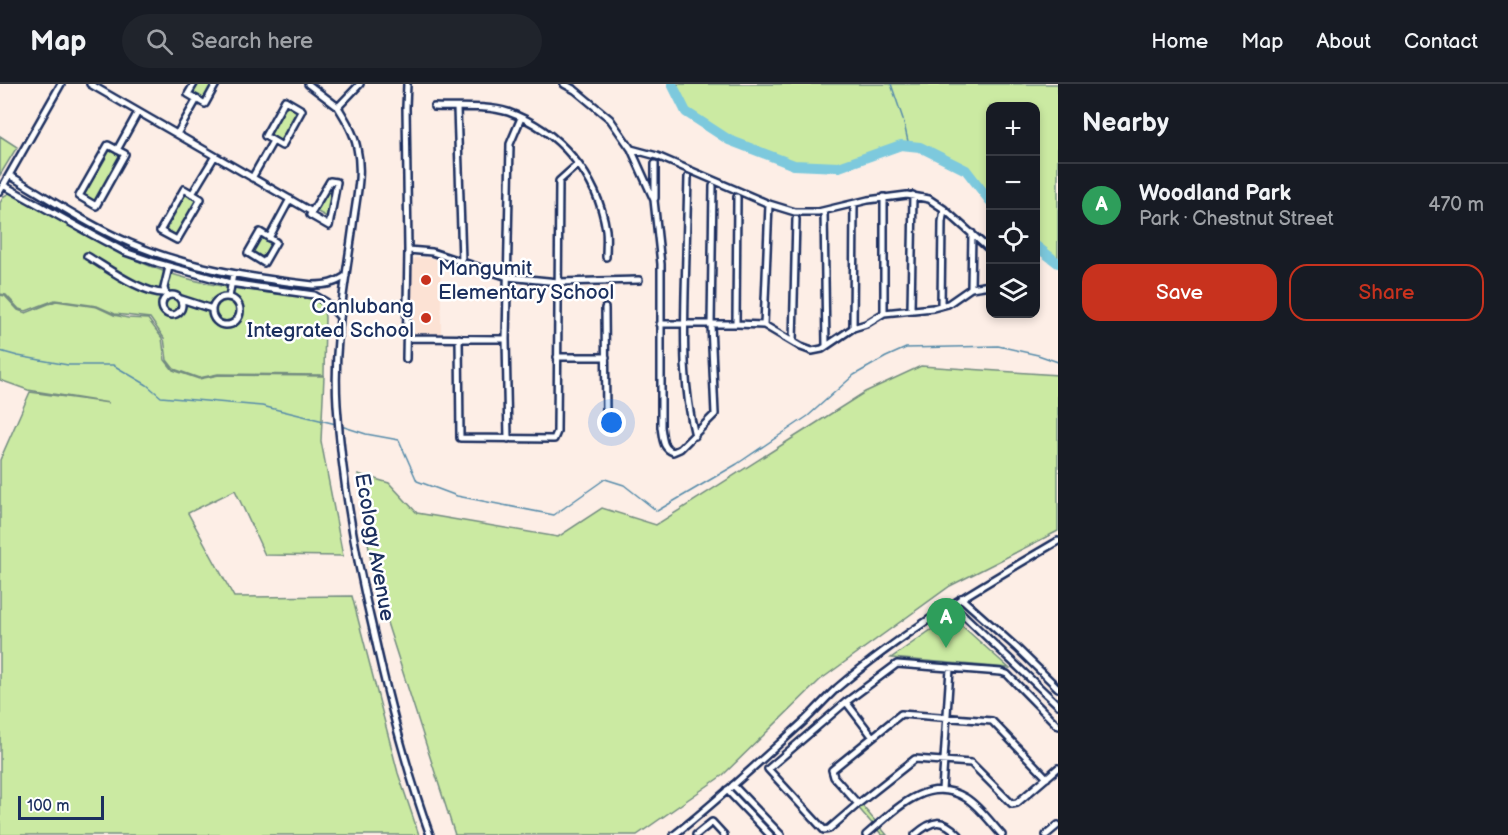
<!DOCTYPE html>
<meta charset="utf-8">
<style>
:root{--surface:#171b24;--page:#20242c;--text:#f1f3f6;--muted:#9ea1a6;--line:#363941;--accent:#c8321e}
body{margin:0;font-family:"Balsamiq Sans",sans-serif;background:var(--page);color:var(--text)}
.controls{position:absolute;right:18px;top:18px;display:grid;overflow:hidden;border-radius:12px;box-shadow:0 3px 9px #0003}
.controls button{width:54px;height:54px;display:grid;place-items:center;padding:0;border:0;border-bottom:2px solid var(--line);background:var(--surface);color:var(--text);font:30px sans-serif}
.scale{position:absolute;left:18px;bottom:15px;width:86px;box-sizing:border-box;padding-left:6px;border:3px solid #1b2f5e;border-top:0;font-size:16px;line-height:21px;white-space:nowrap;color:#1b2f5e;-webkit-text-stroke:4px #fff;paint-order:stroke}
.you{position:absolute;left:612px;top:339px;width:21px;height:21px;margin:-15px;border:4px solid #fff;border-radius:50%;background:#1a73e8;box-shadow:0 0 0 9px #1a73e833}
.badge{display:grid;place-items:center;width:39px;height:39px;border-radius:50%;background:var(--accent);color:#fff;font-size:20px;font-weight:700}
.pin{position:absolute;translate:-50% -50px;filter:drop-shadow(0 2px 3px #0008)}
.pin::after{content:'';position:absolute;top:32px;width:21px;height:18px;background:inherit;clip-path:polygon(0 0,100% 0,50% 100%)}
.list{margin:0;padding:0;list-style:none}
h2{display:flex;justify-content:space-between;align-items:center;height:78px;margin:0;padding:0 24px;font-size:26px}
h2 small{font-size:20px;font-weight:400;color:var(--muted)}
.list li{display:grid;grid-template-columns:39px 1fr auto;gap:18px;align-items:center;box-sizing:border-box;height:84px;padding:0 24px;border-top:2px solid var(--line)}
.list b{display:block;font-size:22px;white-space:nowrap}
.list p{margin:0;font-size:20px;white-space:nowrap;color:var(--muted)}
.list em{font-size:20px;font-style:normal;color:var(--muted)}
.actions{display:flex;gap:12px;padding:18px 24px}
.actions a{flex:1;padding:14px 0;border:2px solid var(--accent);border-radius:18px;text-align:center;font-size:21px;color:var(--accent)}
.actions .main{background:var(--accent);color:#fff}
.icon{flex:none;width:33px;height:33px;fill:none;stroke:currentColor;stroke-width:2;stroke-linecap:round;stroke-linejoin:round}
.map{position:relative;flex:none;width:1058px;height:751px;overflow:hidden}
header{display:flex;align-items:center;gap:36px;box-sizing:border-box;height:84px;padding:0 30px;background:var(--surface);border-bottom:2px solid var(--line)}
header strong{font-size:28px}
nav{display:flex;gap:33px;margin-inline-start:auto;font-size:21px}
.search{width:420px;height:54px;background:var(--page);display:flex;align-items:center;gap:15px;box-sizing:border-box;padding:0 21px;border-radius:33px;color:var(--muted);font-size:22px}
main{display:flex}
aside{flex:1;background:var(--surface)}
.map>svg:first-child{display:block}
.built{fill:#fce2d4}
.green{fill:#cbeaa2;stroke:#738c80;stroke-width:1.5}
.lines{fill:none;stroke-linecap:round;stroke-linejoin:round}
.stream{stroke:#568baa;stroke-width:1.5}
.river{stroke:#7dc9dd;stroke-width:10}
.minor-casing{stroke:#1b2f5e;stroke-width:10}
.minor{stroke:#fff;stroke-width:5}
.poi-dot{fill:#c8321e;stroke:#fff;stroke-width:2}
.labels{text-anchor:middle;stroke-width:5;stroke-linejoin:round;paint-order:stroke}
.poi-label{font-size:21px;fill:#1b2f5e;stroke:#fff;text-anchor:start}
.street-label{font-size:21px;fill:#1b2f5e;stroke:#fff}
</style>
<header>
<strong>Map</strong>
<div class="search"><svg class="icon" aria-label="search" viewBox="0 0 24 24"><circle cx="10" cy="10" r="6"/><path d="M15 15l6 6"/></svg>Search here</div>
<nav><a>Home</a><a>Map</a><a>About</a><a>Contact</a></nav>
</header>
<main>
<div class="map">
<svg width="1058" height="751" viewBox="0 0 1058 751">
<rect width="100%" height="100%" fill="#fdeee6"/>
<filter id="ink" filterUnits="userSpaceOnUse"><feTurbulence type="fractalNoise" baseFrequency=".0167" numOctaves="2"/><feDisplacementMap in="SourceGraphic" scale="12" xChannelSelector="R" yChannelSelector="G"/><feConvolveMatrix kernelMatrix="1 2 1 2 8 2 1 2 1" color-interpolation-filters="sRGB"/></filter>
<g filter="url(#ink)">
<path class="built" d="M416,174H432L441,177V252H416L412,249L411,177Z"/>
<path class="green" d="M197,0H214L204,17L191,9Z
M672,0H1058V179L1036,162V22H990V117L966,86L920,63L901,61L839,83L794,81L729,56L686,28Z
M286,21L298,27L281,57L270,50Z
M0,52L17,63L0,91Z
M109,63L123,71L96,119L82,112Z
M328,105L333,106L327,133L316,127Z
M11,108C60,136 109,168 163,187C211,204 262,208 312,214L323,222L325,233L324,291L218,290L199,294L174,285L167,276L164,254L150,234L115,230L97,222L55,216L26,227L19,225L6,211L0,210V119L4,112Z
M184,109L197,116L177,153L164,146Z
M261,151L274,159L264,176L251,169Z
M0,211L5,212L18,226L26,229L56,217L97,223L114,231L128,234L148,235L162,254L165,276L173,286L199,295L219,291L324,292L321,357L343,472L265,471L235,406L188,429L234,513L352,512L398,689L419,751H0V376L30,308L109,319L28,306L0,296Z
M921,282L1058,291V447L950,502L820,596L723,691L637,751H455L374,498L358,390L389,399L417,429L558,453L602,424L656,441L865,308Z
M951,532L1009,584L891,574Z
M859,718L887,751H882L856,721Z"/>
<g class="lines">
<path class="stream" d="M891,0L903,35L909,62
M0,267L18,272L68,281H113L147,301L161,313L262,322L336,340
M341,342L366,350L399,356L417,397L457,412L554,431L605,395L624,401L657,427L737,380L808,332L854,291L886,273L906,264L998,262L1038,271L1058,278"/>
<path class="river" d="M672,0L686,28L729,56L794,81L839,83L901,61L920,63L966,86L990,117
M1036,162L1058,179"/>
<defs>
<path id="minor" d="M90,0L312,128
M194,0L188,10L205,20L216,0
M308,0L338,23
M360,0L338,23C346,36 354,49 357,64C363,90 356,115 353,141C345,203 333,258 337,321C342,398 356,475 374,550C389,618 406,685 430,751
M564,0L575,6L610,35L631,65L654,116L661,180V343C663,354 662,364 673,368L680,365L715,330L711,241L713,102
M285,16L302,26L282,62L265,52Z
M434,23C456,24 487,21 508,28C559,46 598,92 606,146C607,154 606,164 606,173
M457,24L462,177
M177,50L197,15
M108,61L125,70L96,122L79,112Z
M631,65L657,72L769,120L795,128H818L868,116L907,111L929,115L944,125L990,166
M117,66L138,28
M9,91C48,114 88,141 130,159C188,184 251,194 313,201C327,201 335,199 346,192
M688,93C687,132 686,170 685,209C684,257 683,305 695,352
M252,94L273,57
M330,97L337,98L329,142L310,131Z
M3,101L93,151L125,168L157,179L230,199L314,211L326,218L339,232
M184,105L201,115L177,156L160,147Z
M0,107L61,0
M192,110L215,72
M655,114V80
M824,127L826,261
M260,148L276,158L264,179L248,169Z
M269,154L290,115
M408,166L432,168L508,193L558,198L639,196
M87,172C106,183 144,211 166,209
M971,204L972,149
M166,211L164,204L169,183
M162 221a10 10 0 1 1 20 0a10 10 0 1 1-20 0Z
M229,213L233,190
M212 227a14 14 0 1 1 28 0a14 14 0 1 1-28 0Z
M181,215L212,225
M941,222L942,138L944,125
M605,224L606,333
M911,226L913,111
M884,229V113
M660,240H736L737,113
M736,240L764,241L801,263L812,267L822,265L853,244L866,240L884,229L933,224L948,220L971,204L990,201
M764,241L769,120
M853,244L854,120
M408,254L506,255
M459,254L460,354L554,355L557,348L559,97L578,80
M793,258L796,135
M557,273H606
M406,275L408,166L406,23L407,0
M508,355L506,255L510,60L521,34
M961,514L1017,564L1058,604
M952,520L1058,621
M846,618L872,652
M1058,642L1007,590L1001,588L897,580L846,618L768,685L824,746L829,745L858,720L915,675L971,679L1012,720L1017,719L1058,684
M733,701L781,751
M727,706L770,751
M942,706L950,585
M858,720L834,693L832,686L901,630L992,637L1047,694
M674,751C719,716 760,677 802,639C814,628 825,615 837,604C905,546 981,502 1058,457
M696,751L712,738L724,751
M866,751C894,727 927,690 966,714C980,723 991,739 1002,751
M915,751C933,735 942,734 959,751
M1046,751L1058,741"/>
</defs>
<use href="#minor" class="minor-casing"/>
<use href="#minor" class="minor"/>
</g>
</g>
<g class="poi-dot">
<circle cx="426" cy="196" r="6"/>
<circle cx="426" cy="234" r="6"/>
</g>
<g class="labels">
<g class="poi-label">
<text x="438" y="191">Mangumit<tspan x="438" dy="24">Elementary School</tspan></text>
<text x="414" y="229" text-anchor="end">Canlubang<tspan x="414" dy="24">Integrated School</tspan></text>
</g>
<g class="street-label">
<text transform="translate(375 463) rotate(80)" y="7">Ecology Avenue</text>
</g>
</g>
</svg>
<div class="controls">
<button>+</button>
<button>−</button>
<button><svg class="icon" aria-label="locate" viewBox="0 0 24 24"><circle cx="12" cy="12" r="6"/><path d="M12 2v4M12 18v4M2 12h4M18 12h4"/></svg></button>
<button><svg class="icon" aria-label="layers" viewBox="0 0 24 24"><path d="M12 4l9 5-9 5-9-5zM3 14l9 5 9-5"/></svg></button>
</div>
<div class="scale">100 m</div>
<div class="you"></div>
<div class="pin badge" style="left:946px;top:564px;background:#2e9e5b">A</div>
</div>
<aside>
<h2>Nearby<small></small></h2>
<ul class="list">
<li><span class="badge" style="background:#2e9e5b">A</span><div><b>Woodland Park</b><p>Park · Chestnut Street</p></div><em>470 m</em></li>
</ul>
<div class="actions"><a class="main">Save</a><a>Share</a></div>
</aside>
</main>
